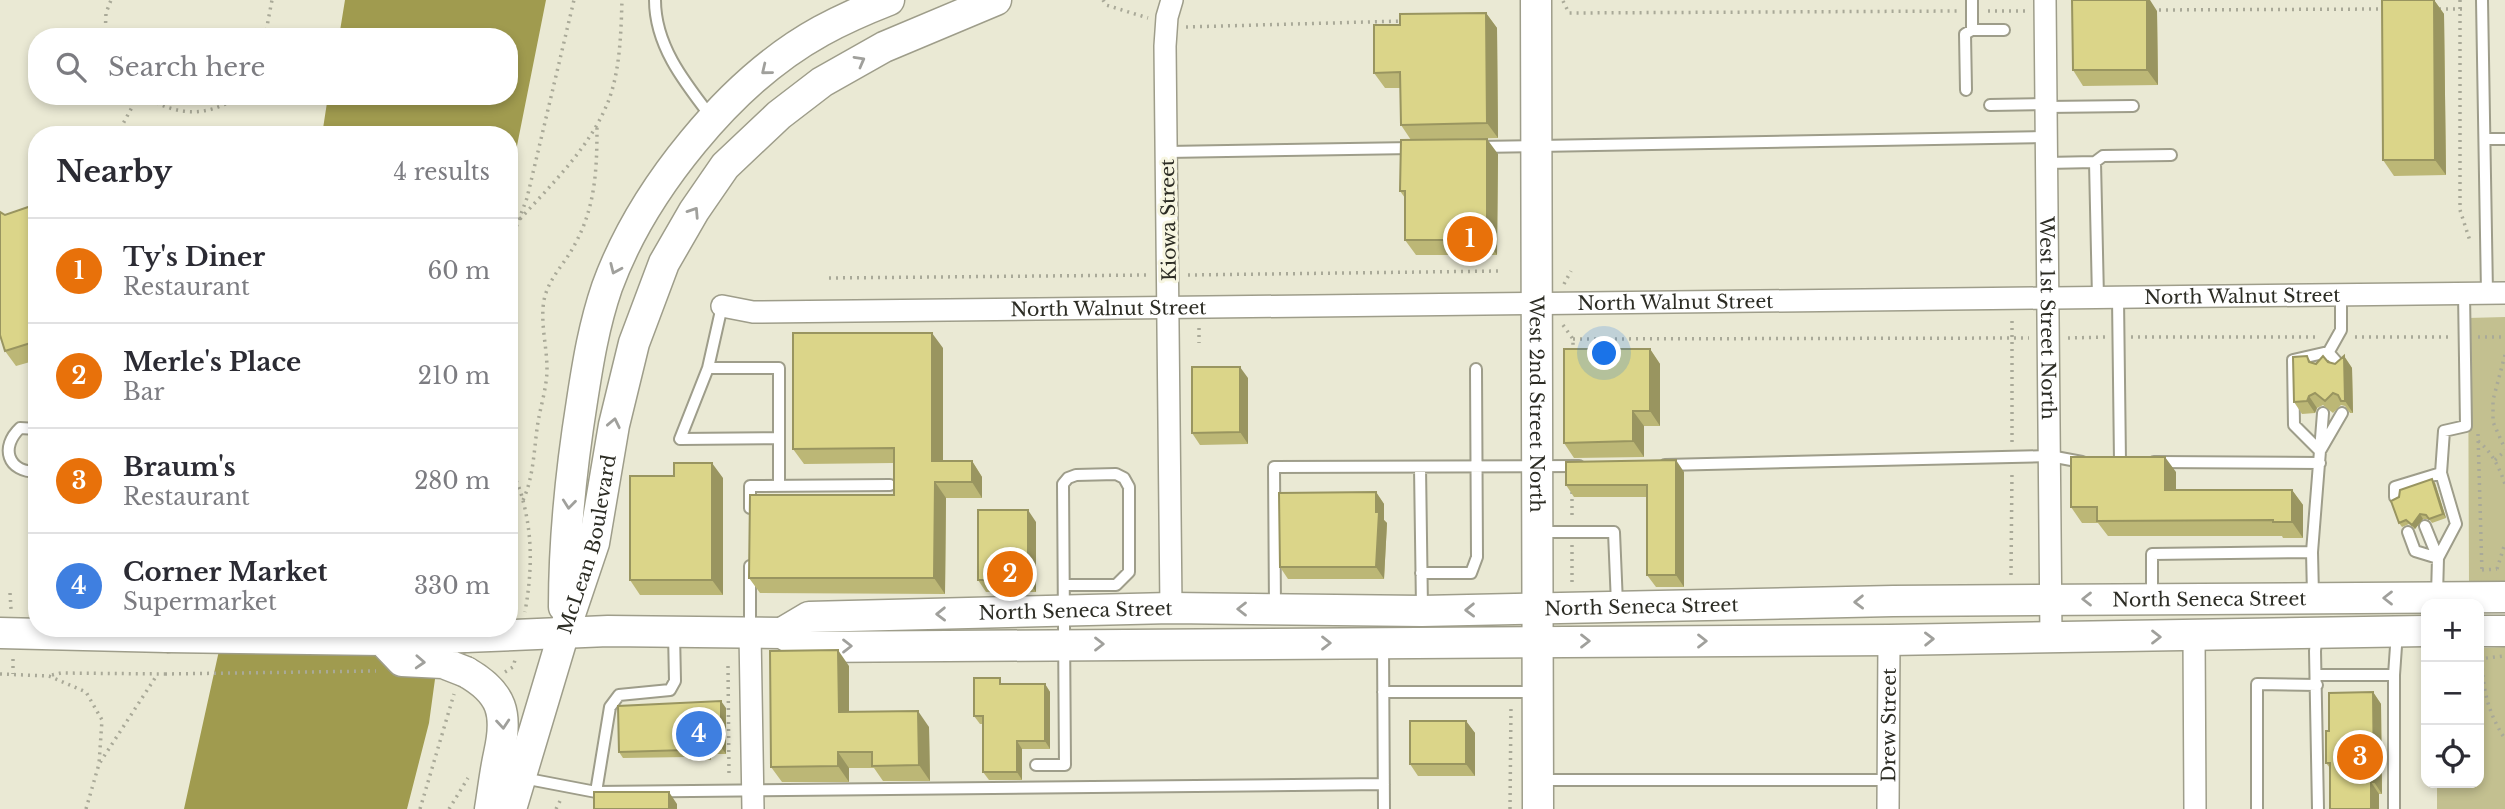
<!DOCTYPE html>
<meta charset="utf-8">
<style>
:root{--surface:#fff;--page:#f7f7f7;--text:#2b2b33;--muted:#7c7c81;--line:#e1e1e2;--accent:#1a73e8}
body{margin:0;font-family:"Libre Baskerville",serif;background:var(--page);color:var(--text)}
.controls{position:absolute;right:21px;bottom:21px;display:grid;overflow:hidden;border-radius:14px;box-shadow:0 4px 10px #0003}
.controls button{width:63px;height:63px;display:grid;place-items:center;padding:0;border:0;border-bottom:2px solid var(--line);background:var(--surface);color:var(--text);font:35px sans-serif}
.you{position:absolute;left:1605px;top:354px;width:24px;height:24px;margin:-18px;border:5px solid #fff;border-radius:50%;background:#1a73e8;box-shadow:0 0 0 10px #1a73e833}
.badge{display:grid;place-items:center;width:46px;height:46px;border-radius:50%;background:var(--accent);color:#fff;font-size:23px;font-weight:700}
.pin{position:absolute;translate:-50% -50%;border:4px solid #fff;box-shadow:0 2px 7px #0006}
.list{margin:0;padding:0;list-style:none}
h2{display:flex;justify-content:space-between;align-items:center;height:91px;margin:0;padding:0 28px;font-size:30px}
h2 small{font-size:23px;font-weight:400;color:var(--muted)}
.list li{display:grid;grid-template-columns:46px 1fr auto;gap:21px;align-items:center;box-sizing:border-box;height:105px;padding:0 28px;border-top:2px solid var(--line)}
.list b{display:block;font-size:26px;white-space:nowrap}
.list p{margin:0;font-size:23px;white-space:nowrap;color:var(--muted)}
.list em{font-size:23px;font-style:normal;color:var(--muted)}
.icon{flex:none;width:38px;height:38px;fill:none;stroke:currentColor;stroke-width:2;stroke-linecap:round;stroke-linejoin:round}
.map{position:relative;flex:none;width:2505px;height:809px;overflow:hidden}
.search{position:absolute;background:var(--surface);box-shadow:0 4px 10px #0003;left:28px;top:28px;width:490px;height:77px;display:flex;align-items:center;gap:18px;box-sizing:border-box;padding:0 24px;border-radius:28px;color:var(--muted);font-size:26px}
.panel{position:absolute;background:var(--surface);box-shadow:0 4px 10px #0003;left:28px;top:126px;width:490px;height:511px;border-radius:28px}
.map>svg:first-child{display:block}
.green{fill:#c3c090}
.water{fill:#a09b4f}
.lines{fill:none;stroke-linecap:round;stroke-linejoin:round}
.lane-casing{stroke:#9e9d8a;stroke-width:14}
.street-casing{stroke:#9e9d8a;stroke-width:24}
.secondary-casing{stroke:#9e9d8a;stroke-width:33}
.path{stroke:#a9a998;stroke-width:3.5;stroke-dasharray:2 5;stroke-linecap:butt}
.lane{stroke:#fff;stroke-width:10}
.street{stroke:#fff;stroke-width:21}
.secondary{stroke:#fff;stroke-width:30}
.secondary-bridge-casing{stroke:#9e9d8a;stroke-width:33;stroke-linecap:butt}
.path-bridge{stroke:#a9a998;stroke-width:3.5;stroke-dasharray:2 5;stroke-linecap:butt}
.secondary-bridge{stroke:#fff;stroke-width:30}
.wall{fill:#bcb776}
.shaded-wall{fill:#999560}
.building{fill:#dbd589;stroke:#999560;stroke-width:2}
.oneway{stroke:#a0a09c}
.labels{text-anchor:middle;stroke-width:6;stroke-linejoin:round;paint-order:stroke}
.street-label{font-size:19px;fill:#2c2c24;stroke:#f7f6e1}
</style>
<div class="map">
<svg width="2505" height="809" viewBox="0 0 2505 809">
<rect width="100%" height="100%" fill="#eae9d4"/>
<path class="green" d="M2505,317V586L2469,587L2468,318Z
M2505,647V809H2437V783H2479V648Z"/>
<path class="water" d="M345,0H546L509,186V135H322L328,96H509V37H339Z
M224,628H442L429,723L407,809H184Z"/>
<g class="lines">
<defs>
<path id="lane" d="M655,0C655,46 685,83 712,118
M1972,0V30
M2482,0L2487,293
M1966,90L1965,34L1972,30H2004
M1990,105L2046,104
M2046,107L2133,106
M2485,139H2505
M1478,147L2046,137
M1167,152L1413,148
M2046,163L2095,162
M2098,298L2095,162L2103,156L2171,155
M2118,298L2120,462
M2327,355L2341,330V295
M708,368L722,306
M2342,368L2328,352L2293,360L2294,425L2320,451L2342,413
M37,429L20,428C0,447 7,472 37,472
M2154,462L2320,463
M1665,465L2050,456L2082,462
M1420,467L1422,608
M2441,473L2444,431L2466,426L2464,293
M779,485V368H708L680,439L779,438
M2395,497V487L2441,473L2456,524L2438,558L2437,595
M750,508V486L890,485
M2425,526L2438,558
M1538,532H1614L1617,604
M2408,532L2415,551L2438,558
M2312,552L2323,413
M750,566V630
M1421,573H1471L1477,557L1476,369
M2152,597V554L2312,552L2313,595
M1275,608L1274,467L1579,466
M2317,634L2315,651L2318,809
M1383,645L1384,809
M2317,675H2394L2397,632
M1383,692H1535
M1036,765H1065L1063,484L1068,478L1076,475L1116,474L1124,478L1129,487V572L1116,585H1064
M523,778L596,792L1384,784
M1541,780H1888
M596,792L610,707L619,695L670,690L675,681L674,633
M2257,809V684L2317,685
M2394,809V675"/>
<g id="street">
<path id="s1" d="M2045,0L2051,637"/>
<path id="s2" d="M722,306L753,312L2505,293"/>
<path d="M1171,608L1165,46L1167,17L1172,0"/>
<path d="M750,633L753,809"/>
<path d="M2194,636L2195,809"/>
<path id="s3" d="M1888,809L1889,640"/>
</g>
<g id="secondary">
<path id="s4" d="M1536,0L1538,809"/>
<path d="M564,607C564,538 571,470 582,401C588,362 594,325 607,287C642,191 730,81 821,31C843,19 866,9 889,0"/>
<path d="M2479,631H2505"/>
<path d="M0,633L167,637"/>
<path id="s5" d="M782,633L809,617L1171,608L1422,611L1893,601L2505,597"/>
<path d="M465,637L608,631L782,633L805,647L1889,640L2426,631"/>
<path d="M466,672C503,693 508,714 499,754C495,772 493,791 490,809"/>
<path id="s6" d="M511,809L564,632L594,543L614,425L634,343L664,263L694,211L725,166L779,115L822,82L884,47L996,0"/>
</g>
</defs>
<use href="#lane" class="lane-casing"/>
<use href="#street" class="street-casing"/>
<use href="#secondary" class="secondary-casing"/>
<path class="path" d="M1103,0L1106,5L1148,18
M2460,0V210L2470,241
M1563,1L1569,13L1959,11
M2439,9H2467
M2152,10L2386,9
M1988,11H2026
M1186,27L1403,21
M105,37L106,13L111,0
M265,37L272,0
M144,96C177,116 207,118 239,96
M117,135L138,96
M520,219C552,184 590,147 608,102C620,72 621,33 622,0
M509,246L527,198L574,0
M1188,275L1500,271
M829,278L1148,275
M1564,284L1571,271
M1563,325L1573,339V351
M1199,328V343
M2131,337H2319
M2355,337H2449
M2478,337H2505
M2068,338L2106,337
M1573,339L2029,338
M2505,355L2493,400V422L2505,449
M2478,434L2482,573
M2478,441C2492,452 2499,467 2505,484
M2012,442V317
M2495,460L2505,451
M509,461C512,473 519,485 522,497C533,536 532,572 525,612
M1572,492V519
M523,500C534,477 534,447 538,422C541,405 547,386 547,369C547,346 540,323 544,300C549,277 565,264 575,244C596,206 597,167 597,125
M2497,569L2505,543
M2482,570L2497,569
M2011,575L2012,471
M1572,582V545
M10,593L11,609
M2482,654C2482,687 2487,711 2505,739
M13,659V674
M2479,659L2503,656
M728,666L729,775
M505,672L513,667L515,660
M0,674L49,676L86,692L102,720L99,764
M52,675L61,673L165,674
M86,809L99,764L157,675
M420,809L454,694
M449,809L468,778
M556,809L560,801
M1510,809L1511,705"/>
<use href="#lane" class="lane"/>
<use href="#street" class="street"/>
<use href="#secondary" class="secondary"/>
<defs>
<path id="secondary-bridge" d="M167,637L382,640L465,637
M382,640L402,661L443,663L466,672"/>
</defs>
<use href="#secondary-bridge" class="secondary-bridge-casing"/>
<path class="path-bridge" d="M165,674L376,671"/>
<use href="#secondary-bridge" class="secondary-bridge"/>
</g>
<path class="wall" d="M2382,0H2434L2444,14L2446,175L2394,176L2383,160Z
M2157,11L2158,85L2083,86L2073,70Z
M1486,13L1497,28L1498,138L1411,140L1401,125L1400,88H1385L1374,73L1400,25Z
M1498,154L1497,255H1416L1405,240V198L1400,191Z
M37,204V360L16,366L5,351V215Z
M943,348V461H972L982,477V498H946L945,594L760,593L749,578L894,495V463L804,464L793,449Z
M1650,349L1660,364V426H1644V457L1574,458L1564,443Z
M2307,356L2311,362L2316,364L2328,362L2335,364L2344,356L2352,368L2353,413H2350L2345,406L2341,405L2333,413L2323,405L2317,408L2315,413L2302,414L2294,402Z
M1248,378V444L1200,445L1192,433Z
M1684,472V587H1656L1647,575V497H1574L1566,485Z
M2176,472V490H2292L2303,505V538H2283L2282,536H2108L2098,523H2082L2071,507Z
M674,476L723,478V595H640L630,580Z
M2435,483L2446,518L2432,523L2429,519H2423L2415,529L2409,524L2402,527L2399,523Z
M1376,492L1384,504V520L1387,523L1384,579H1288L1280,567Z
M1036,522V592H986L978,580Z
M849,666V712L929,727L930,781H883L874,768H849V782H782L771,767Z
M1004,684H1045L1050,692V749H1022V780H989L983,772V724H980L974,716Z
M2373,692L2381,704L2382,794H2379V809H2330V768L2326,763L2329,731Z
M726,708V754H711V760H690L688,757L623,758L619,752Z
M1466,721L1475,733V776H1418L1410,764Z"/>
<path class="shaded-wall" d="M2147,0H2150L2157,11L2158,85L2147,70Z
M2434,0L2444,14L2446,175L2435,160Z
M1486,13L1497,28L1498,138L1487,123Z
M1487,139L1498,154L1497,255L1487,240Z
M932,333L943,348V477L932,461Z
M1650,349L1660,364V426L1650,411Z
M2344,356L2352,368L2353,413L2345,401Z
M1240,367L1248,378V444L1240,432Z
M2309,396L2317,408L2315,413L2307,401Z
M1633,411L1644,426V457L1633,441Z
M2165,457L2176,472V506L2165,490Z
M1676,460L1684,472V587L1676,575Z
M972,461L982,477V498L972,482Z
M712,463L723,478V595L712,580Z
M2432,479L2435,483L2446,518L2443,514Z
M935,482L946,498L945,594L934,578Z
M2292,490L2303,505V538L2292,522Z
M1376,492L1384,504V520L1387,523L1384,579L1376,567Z
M1028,510L1036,522V592L1028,580Z
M2420,514L2423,519L2415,529L2412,525Z
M838,650L849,666V727L839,712Z
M1045,684L1050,692V749L1045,741Z
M2373,692L2381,704L2382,794L2374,782Z
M721,701L726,708V754L721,747Z
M918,711L929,727L930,781L919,765Z
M1466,721L1475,733V776L1466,764Z
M1017,741L1022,749V780L1017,772Z
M707,747L711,754V760L707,753Z
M838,752L849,768V782L838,766Z
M2371,782L2379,794V809H2371Z
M669,792L677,804V809H669Z"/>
<path class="building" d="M2072,0H2147V70H2073Z
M2382,0H2434L2435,160H2383Z
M1486,13L1487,123L1401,125L1400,72L1374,73V25H1400V14Z
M1487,139V240H1405V191H1400L1401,140Z
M37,204V341L5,351L0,335V212L5,215Z
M793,333H932V461H972V482H935L934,578H749L750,495H894V448L793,449Z
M1564,349H1650V411H1633V441L1564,443Z
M2307,356L2309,362L2316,364L2323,356L2328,362L2335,364L2344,356L2345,401H2341L2338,395L2333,393L2325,401L2315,393L2309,396L2307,401L2294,402L2293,357Z
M1192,367H1240V432L1192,433Z
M2071,457H2165V490H2292V522H2273V520L2097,521V507H2071Z
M1676,460V575H1647V485H1566V462Z
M674,463H712V580H630V476H674Z
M2432,479L2443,514L2429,519L2426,515L2420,514L2412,525L2406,520L2399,523L2391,501L2399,497L2400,490Z
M1376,492V512H1379L1376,567H1280L1279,493Z
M978,510H1028V580H978Z
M838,650L839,712L918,711L919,765L872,766V752H838V766L771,767L770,651Z
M974,678H1000V684H1045V741H1017V772H983V716H974Z
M2373,692L2374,782H2371V809H2330V763H2326V731H2329V693Z
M721,701V747H707V753H686V750L619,752L618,706Z
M1410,721H1466V764H1410Z
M594,792H669V809H594Z"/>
<defs><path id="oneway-chevron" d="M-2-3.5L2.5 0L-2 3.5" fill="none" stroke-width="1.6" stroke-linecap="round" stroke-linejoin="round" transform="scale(1.75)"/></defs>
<g class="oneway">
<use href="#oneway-chevron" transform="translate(860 61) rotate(-29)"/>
<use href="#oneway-chevron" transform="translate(766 70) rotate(141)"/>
<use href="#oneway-chevron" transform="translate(694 212) rotate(-57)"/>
<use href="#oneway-chevron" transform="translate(615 269) rotate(114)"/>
<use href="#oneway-chevron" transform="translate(614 423) rotate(-78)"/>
<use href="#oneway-chevron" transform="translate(569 504) rotate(96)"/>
<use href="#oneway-chevron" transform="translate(2388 598) rotate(180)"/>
<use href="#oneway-chevron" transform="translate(2087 599) rotate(180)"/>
<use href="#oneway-chevron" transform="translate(1859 602) rotate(179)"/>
<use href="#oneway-chevron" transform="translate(1242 609) rotate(-180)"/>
<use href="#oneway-chevron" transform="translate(1470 610) rotate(179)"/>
<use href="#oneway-chevron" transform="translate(941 614) rotate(179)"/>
<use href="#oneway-chevron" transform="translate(2156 637)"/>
<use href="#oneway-chevron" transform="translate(1929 639) rotate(-1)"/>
<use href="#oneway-chevron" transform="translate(1585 641)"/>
<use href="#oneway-chevron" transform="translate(1702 641)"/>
<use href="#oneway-chevron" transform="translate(1326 643)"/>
<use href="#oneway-chevron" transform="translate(1099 644)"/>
<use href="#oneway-chevron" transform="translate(847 646)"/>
<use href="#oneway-chevron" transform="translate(420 662) rotate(3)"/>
<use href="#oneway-chevron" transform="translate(503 724) rotate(85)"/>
</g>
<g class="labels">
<g class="street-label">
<text transform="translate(1168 220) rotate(-91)" y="7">Kiowa Street</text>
<text dy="7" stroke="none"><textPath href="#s2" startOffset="1521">North Walnut Street</textPath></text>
<text dy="7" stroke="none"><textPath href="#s2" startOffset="954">North Walnut Street</textPath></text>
<text dy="7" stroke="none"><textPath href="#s2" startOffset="387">North Walnut Street</textPath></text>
<text dy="7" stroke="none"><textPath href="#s1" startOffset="318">West 1st Street North</textPath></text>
<text dy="7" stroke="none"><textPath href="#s4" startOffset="404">West 2nd Street North</textPath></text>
<text dy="7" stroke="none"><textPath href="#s6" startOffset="276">McLean Boulevard</textPath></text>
<text dy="7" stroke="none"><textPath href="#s5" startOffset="1432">North Seneca Street</textPath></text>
<text dy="7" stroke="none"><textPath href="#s5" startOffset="864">North Seneca Street</textPath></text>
<text dy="7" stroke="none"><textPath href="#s5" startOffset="298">North Seneca Street</textPath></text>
<text dy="7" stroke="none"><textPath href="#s3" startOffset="84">Drew Street</textPath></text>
</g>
</g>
</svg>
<div class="controls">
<button>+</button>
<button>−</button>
<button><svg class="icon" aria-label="locate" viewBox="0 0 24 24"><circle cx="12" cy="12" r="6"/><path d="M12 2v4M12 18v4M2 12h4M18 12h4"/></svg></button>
</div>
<div class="you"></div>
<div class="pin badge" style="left:1470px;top:239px;background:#e8710a">1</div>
<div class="pin badge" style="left:1010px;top:574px;background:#e8710a">2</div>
<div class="pin badge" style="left:2360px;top:757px;background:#e8710a">3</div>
<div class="pin badge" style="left:699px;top:734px;background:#3f7fe0">4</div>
<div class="search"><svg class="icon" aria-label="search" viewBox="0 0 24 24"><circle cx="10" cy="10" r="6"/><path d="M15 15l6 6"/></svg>Search here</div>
<section class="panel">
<h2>Nearby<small>4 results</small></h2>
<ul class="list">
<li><span class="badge" style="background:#e8710a">1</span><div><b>Ty's Diner</b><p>Restaurant</p></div><em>60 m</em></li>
<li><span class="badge" style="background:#e8710a">2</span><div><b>Merle's Place</b><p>Bar</p></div><em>210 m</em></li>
<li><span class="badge" style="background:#e8710a">3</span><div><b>Braum's</b><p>Restaurant</p></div><em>280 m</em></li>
<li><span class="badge" style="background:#3f7fe0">4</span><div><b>Corner Market</b><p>Supermarket</p></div><em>330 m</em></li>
</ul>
</section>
</div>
